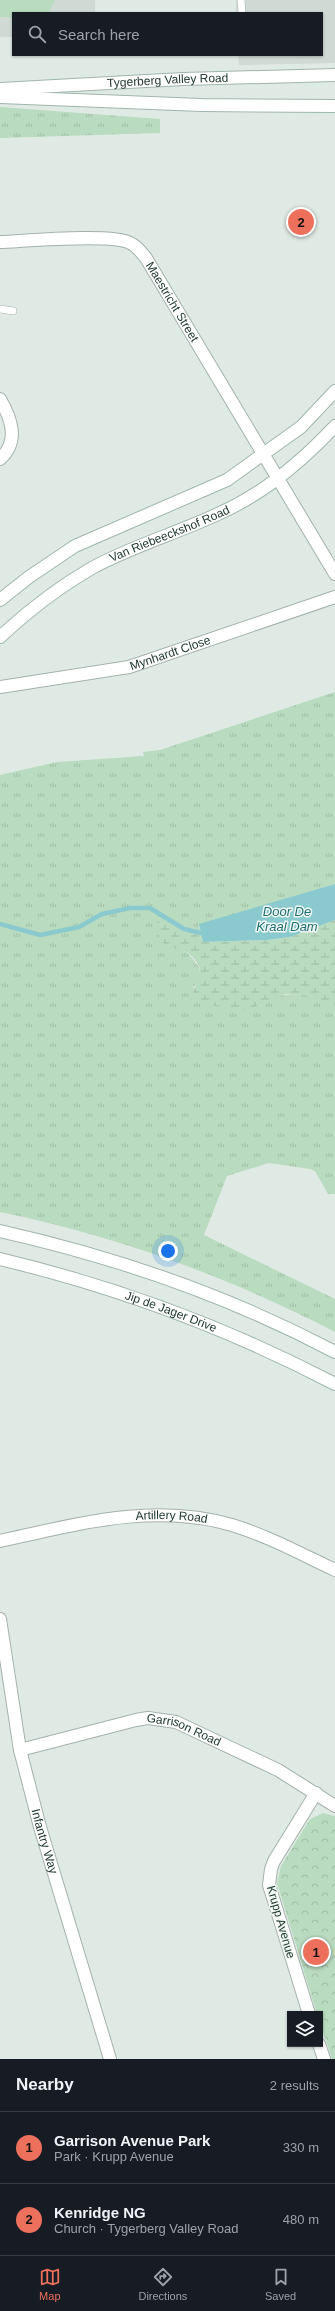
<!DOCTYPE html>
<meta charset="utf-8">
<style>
:root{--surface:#171b24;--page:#20242c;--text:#f1f3f6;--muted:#9ea1a6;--line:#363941;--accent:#ec705c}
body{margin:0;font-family:Arial,sans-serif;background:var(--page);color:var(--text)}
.controls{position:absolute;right:12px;bottom:12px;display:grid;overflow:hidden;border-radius:0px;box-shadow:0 1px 3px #0004}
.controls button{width:36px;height:36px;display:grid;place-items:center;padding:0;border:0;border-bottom:1px solid var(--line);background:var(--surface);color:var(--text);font:20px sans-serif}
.you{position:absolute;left:168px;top:1251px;width:14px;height:14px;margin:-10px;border:3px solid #fff;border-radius:50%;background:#1a73e8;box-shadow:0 0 0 6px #1a73e833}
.badge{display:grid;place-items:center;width:26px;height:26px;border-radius:50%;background:var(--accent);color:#111;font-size:13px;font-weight:700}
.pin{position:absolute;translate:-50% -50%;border:2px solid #fff;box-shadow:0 1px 4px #0006}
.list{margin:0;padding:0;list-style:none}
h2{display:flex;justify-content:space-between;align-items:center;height:52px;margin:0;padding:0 16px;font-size:17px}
h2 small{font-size:13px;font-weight:400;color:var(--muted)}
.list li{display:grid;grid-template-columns:26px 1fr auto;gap:12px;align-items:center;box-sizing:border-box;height:72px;padding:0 16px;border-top:1px solid var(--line)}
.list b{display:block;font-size:15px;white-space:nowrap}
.list p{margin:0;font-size:13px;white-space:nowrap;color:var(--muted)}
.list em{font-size:13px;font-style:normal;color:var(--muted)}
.icon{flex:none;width:22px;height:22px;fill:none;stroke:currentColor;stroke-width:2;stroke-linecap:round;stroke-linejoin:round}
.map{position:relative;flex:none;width:335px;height:2059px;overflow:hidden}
.search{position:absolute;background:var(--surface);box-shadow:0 1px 3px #0004;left:12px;right:12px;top:12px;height:44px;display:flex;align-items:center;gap:10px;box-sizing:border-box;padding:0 14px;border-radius:0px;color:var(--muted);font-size:15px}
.sheet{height:196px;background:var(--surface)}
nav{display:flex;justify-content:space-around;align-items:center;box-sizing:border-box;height:56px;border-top:1px solid var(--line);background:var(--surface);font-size:11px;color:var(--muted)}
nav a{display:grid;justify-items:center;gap:2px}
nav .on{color:var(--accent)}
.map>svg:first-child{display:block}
.built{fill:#cedad3}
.grass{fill:url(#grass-tufts)}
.wetland{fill:url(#wetland-marsh)}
.park{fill:url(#park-crowns)}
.pitch{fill:#b9dbbf}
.water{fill:#8acace}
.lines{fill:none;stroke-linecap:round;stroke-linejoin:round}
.stream{stroke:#8acace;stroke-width:4.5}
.lane-casing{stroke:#a3b2ab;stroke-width:8}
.street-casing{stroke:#a3b2ab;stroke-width:14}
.secondary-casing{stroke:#9fb6ab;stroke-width:14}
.lane{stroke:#fff;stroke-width:7}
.street{stroke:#fff;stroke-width:12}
.secondary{stroke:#fff;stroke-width:12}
.labels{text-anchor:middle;stroke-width:3;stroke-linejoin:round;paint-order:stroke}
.street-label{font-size:12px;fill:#213a31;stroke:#f0f7f3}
.water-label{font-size:13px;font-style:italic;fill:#1e6e73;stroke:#f0f7f3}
</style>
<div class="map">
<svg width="335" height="2059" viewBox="0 0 335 2059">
<defs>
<pattern id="grass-tufts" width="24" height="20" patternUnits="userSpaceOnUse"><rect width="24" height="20" fill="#b9dbbf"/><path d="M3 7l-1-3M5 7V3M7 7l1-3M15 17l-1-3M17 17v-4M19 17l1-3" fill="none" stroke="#9fbda5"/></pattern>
<pattern id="wetland-marsh" width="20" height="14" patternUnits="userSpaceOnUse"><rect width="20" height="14" fill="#b9dbbf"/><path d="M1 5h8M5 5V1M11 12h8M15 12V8" fill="none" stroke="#9fbda5"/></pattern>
<pattern id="park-crowns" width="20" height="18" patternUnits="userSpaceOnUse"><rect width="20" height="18" fill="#b9dbbf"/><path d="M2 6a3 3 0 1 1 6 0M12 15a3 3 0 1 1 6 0" fill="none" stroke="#9fbda5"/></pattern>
</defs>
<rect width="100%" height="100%" fill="#e0eae5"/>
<path class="built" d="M0,0H95V13H13V37H0Z
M236,0H335V63L239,65L238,55H322V13H236Z"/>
<path class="grass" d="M0,107L160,119V133L0,138Z
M335,692V884L199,925L201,933L184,929L164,916L175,949L187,952L199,967L201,978L193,988L258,1006C286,989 307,992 335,1006V1194H328L315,1171L310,1169L269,1163L227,1176L204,1235L335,1299V1332C229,1277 117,1236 0,1212V775L57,762L144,756L143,752L160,750Z"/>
<path class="wetland" d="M164,916L184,929L201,933L204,942L267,940L290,937L335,920V1006L304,995L286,994L247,1010L229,1009L192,1001C194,978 212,973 187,952L175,949L159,941L156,935L158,917Z"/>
<path class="park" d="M323,1813L335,1816V2059H332L320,2023V2014H317L277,1883L281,1866L310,1819Z"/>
<path class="pitch" d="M0,0H55L48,13H13V17H0Z"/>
<path class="water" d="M335,884V920L290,937L267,940L203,942L199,924Z"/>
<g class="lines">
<path class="stream" d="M0,924L40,935L79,927L102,914L130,908H150L184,929L201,933"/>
<defs>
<path id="lane" d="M241,0L242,13
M0,309L13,311"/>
<g id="street">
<path id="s1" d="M0,242C25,241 113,233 130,243C137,246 141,252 146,258L335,574"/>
<path d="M0,399C11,418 20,441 0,459"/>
<path id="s2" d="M0,687L129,667L335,597"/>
<path id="s3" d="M0,1541C78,1524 154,1502 232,1525C268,1536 301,1554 335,1570"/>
<path id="s4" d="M0,1619L20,1750L40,1827L110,2059"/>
<path id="s5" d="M20,1750L136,1720L148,1718L176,1722L278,1770L335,1806"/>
<path d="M309,2014L269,1885L271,1869L274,1861L316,1793"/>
<path d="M319,2044L324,2059"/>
</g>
<g id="secondary">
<path id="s6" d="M0,89L183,79L335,75"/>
<path d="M0,97L201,105L335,106"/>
<path d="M0,600L29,577L75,546L227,480L301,427L335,391"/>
<path id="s7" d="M0,637C28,611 59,587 92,568C132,546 178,533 220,513C263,494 303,460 335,426"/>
<path d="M0,1231C116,1257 229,1296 335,1352"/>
<path id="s8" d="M0,1259C117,1287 228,1328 335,1384"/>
</g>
</defs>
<use href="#lane" class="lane-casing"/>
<use href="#street" class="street-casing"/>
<use href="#secondary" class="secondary-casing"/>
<use href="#lane" class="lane"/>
<use href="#street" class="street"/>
<use href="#secondary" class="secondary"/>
</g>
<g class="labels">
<g class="street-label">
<text dy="4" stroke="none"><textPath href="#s6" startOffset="168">Tygerberg Valley Road</textPath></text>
<text dy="4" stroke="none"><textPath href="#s1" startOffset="204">Maestricht Street</textPath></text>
<text dy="4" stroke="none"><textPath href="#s7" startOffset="200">Van Riebeeckshof Road</textPath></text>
<text dy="4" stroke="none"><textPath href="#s2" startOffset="174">Mynhardt Close</textPath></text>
<text dy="4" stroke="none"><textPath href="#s8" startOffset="179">Jip de Jager Drive</textPath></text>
<text dy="4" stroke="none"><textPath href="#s3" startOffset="174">Artillery Road</textPath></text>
<text dy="4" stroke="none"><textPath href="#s5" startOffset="170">Garrison Road</textPath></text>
<text dy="4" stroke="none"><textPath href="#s4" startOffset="227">Infantry Way</textPath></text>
<text transform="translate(281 1922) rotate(74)" y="4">Krupp Avenue</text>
</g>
<g class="water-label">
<text x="287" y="916">Door De<tspan x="287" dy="15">Kraal Dam</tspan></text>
</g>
</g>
</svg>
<div class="controls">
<button><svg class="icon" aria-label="layers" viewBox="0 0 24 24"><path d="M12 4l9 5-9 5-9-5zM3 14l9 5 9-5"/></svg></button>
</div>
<div class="you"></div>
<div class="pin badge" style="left:316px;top:1952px">1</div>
<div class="pin badge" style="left:301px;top:222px">2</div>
<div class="search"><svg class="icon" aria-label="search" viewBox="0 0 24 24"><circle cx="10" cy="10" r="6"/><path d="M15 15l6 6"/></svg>Search here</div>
</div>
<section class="sheet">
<h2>Nearby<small>2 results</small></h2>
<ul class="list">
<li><span class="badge">1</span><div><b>Garrison Avenue Park</b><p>Park · Krupp Avenue</p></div><em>330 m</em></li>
<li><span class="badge">2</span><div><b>Kenridge NG</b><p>Church · Tygerberg Valley Road</p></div><em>480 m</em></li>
</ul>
</section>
<nav>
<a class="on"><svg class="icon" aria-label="map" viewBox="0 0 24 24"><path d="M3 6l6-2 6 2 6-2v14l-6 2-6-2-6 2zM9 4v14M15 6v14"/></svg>Map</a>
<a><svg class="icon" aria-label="directions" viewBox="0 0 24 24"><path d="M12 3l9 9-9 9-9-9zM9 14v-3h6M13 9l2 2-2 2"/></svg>Directions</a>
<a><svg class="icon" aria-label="saved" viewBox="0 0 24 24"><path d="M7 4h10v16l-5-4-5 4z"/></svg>Saved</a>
</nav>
